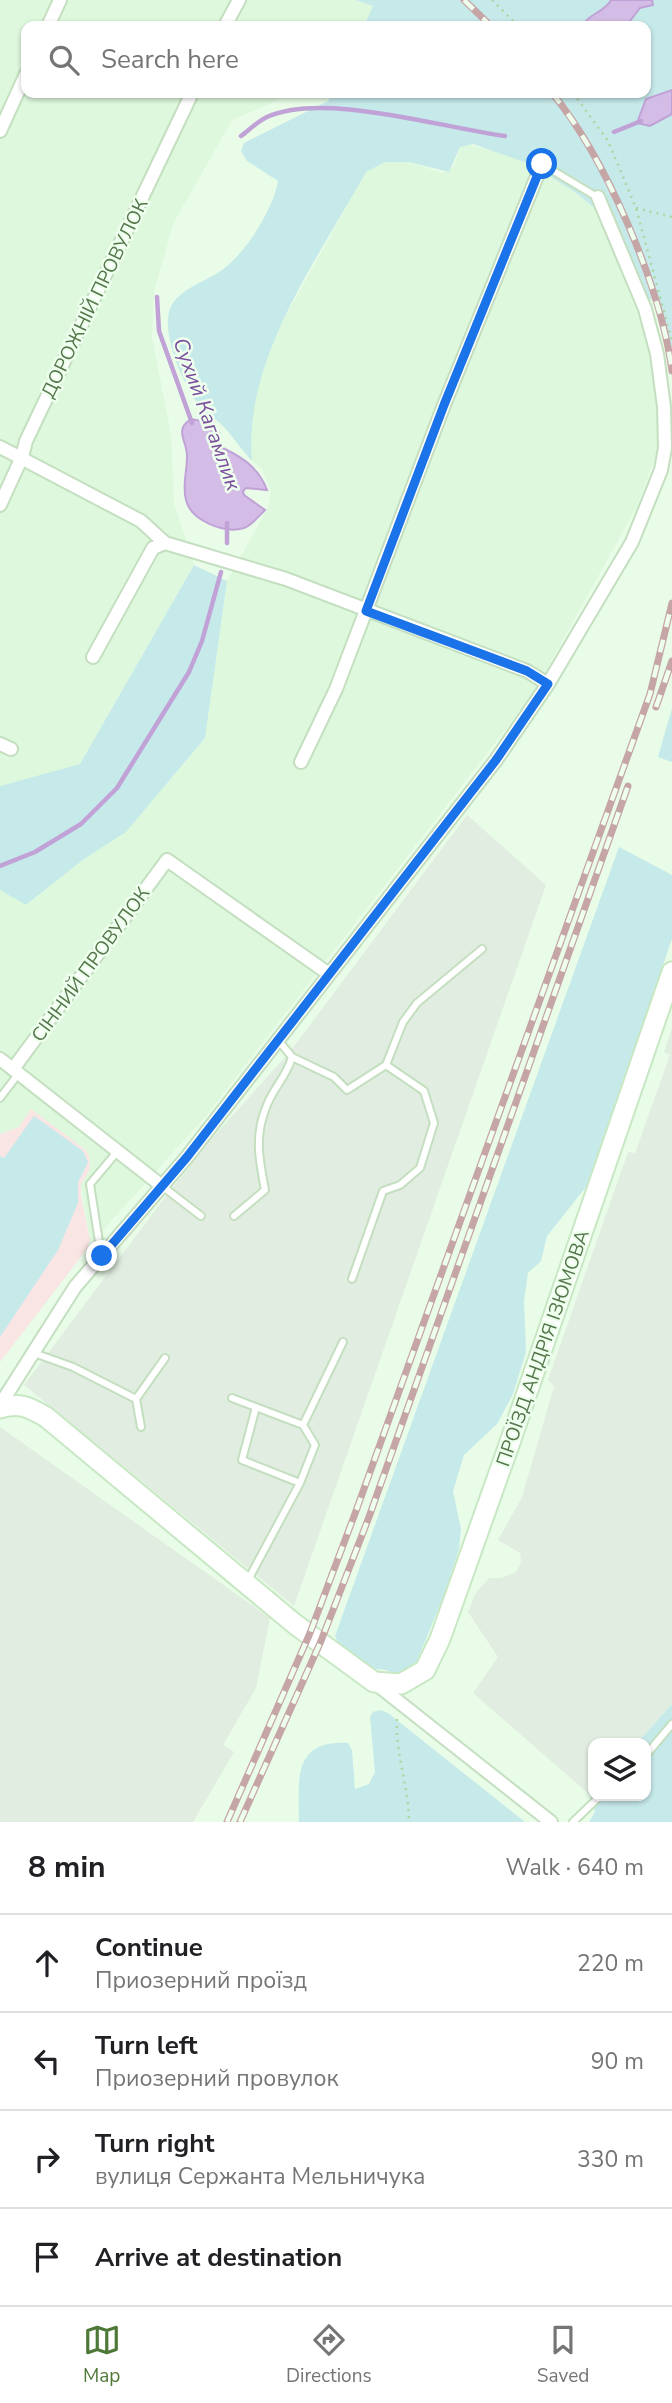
<!DOCTYPE html>
<meta charset="utf-8">
<style>
:root{--surface:#fff;--page:#f2f2f2;--text:#202124;--muted:#757577;--line:#e0e0e0;--accent:#4e7838}
body{margin:0;font-family:"Nunito Sans",sans-serif;background:var(--page);color:var(--text)}
.controls{position:absolute;right:21px;bottom:21px;display:grid;overflow:hidden;border-radius:14px;box-shadow:0 2px 5px #0004}
.controls button{width:63px;height:63px;display:grid;place-items:center;padding:0;border:0;border-bottom:2px solid var(--line);background:var(--surface);color:var(--text);font:35px sans-serif}
.stop{position:absolute;width:21px;height:21px;margin:-16px;border:5px solid #1a73e8;border-radius:50%;background:#fff}
.stop.end{background:#1a73e8;border-color:#fff;box-shadow:0 2px 7px #0008}
.list{margin:0;padding:0;list-style:none}
h2{display:flex;justify-content:space-between;align-items:center;height:91px;margin:0;padding:0 28px;font-size:30px}
h2 small{font-size:23px;font-weight:400;color:var(--muted)}
.list li{display:grid;grid-template-columns:46px 1fr auto;gap:21px;align-items:center;box-sizing:border-box;height:98px;padding:0 28px;border-top:2px solid var(--line)}
.list b{display:block;font-size:26px;white-space:nowrap}
.list p{margin:0;font-size:23px;white-space:nowrap;color:var(--muted)}
.list em{font-size:23px;font-style:normal;color:var(--muted)}
.icon{flex:none;width:38px;height:38px;fill:none;stroke:currentColor;stroke-width:2;stroke-linecap:round;stroke-linejoin:round}
.map{position:relative;flex:none;width:672px;height:1822px;overflow:hidden}
.search{position:absolute;background:var(--surface);box-shadow:0 2px 5px #0004;left:21px;right:21px;top:21px;height:77px;display:flex;align-items:center;gap:18px;box-sizing:border-box;padding:0 24px;border-radius:14px;color:var(--muted);font-size:26px}
.sheet{height:483px;background:var(--surface)}
nav{display:flex;justify-content:space-around;align-items:center;box-sizing:border-box;height:98px;border-top:2px solid var(--line);background:var(--surface);font-size:19px;color:var(--muted)}
nav a{display:grid;justify-items:center;gap:4px}
nav .on{color:var(--accent)}
.map>svg:first-child{display:block}
.residential{fill:#ddf8dc}
.industrial{fill:#e2ede1}
.education{fill:#f8e5e4}
.green{fill:#c6e9ea}
.water{fill:#d3bce5;stroke:#c0a2d7;stroke-width:2}
.lines{fill:none;stroke-linecap:round;stroke-linejoin:round}
.stream{stroke:#c0a2d7;stroke-width:4.5}
.lane-casing{stroke:#c4dfc0;stroke-width:10}
.street-casing{stroke:#c4dfc0;stroke-width:16}
.secondary-casing{stroke:#c7e8c3;stroke-width:23}
.path{stroke:#add6a2;stroke-width:2.5;stroke-dasharray:2 5;stroke-linecap:butt}
.lane{stroke:#fff;stroke-width:6}
.street{stroke:#fff;stroke-width:12}
.secondary{stroke:#fff;stroke-width:19}
.rail-casing{stroke:#c6a5a7;stroke-width:7}
.rail{stroke:#efe;stroke-width:4.5;stroke-dasharray:13;stroke-linecap:butt}
.route{stroke:#1a73e8;stroke-width:9}
.labels{text-anchor:middle;stroke-width:5;stroke-linejoin:round;paint-order:stroke}
.street-label{font-size:19px;fill:#56764c;stroke:#efe}
.water-label{font-size:21px;font-style:italic;fill:#7c4f9d;stroke:#efe}
</style>
<div class="map">
<svg width="672" height="1822" viewBox="0 0 672 1822">
<rect width="100%" height="100%" fill="#e8fce8"/>
<path class="residential" d="M0,0H355L373,6L364,26H26V93H304L280,99L232,120L174,222L154,291L152,338L171,434L174,503L194,565L80,764L0,786Z
M464,144L507,154L530,164L575,192L598,211L650,347L658,417L657,452L637,506L533,694L205,1117L106,1227L90,1240L81,1184L91,1162L19,1127L0,1134V890L27,905L84,859L126,832L205,738L227,581L268,508L271,492L263,470L252,461L249,435L259,380L279,328L366,172L385,162H409L443,173L454,166L460,147Z"/>
<path class="industrial" d="M467,815L546,885L294,1606L24,1385L169,1192L214,1136L289,1053Z
M672,1028V1704L637,1743H593V1792L590,1795L473,1693L498,1657L468,1612L475,1594L489,1578H501L516,1572L521,1562L520,1553L498,1540L522,1497L554,1386L548,1380L628,1152L635,1153L670,1055L664,1052Z
M0,1427L270,1618L256,1688L223,1745L234,1752L193,1822H0Z"/>
<path class="education" d="M31,1109L86,1150L89,1156L90,1169L81,1184V1195L90,1240L87,1249L0,1362V1134L19,1127Z"/>
<path class="green" d="M355,0H611C604,13 589,13 582,26H364L373,6Z
M652,0H672V90L646,99L637,123L650,126L672,114V355L659,300L633,298L598,211L575,192L530,164L473,144L460,147L449,172L409,162H385L366,172C318,259 243,359 252,461C241,449 232,435 221,424C216,419 208,416 203,411C185,390 156,327 173,303C184,287 207,281 222,270C245,254 274,208 278,181L247,161L241,151L244,143L328,101L332,93H646V26H626L640,8L653,5Z
M194,565L227,581L205,738L126,832L84,859L26,905L0,890V786L80,764Z
M672,708V762L658,757Z
M619,847L672,875V939L586,1187L547,1236L541,1261L528,1273L524,1301L526,1352L513,1394L497,1424L464,1455L453,1491L461,1529L459,1549L446,1590L417,1661L405,1672L395,1675C387,1667 378,1671 368,1667C356,1662 339,1647 335,1636Z
M34,1116L83,1151L88,1162L78,1183V1203L58,1250L0,1337V1156L4,1158Z
M672,1704V1822H589L595,1812L590,1795L593,1792V1796H646V1743H637Z
M380,1710L388,1713L525,1822H299C299,1782 291,1740 348,1743L352,1750L355,1789L369,1784L375,1772L370,1717L373,1712Z"/>
<path class="water" d="M611,0H652L653,5L640,8L626,26H582C589,13 604,13 611,0Z
M672,90V114L650,126L637,123L646,99Z
M191,419L211,423L219,433L214,444C237,454 258,465 267,490L246,488L243,491L244,495L265,510C259,516 252,525 244,528C225,534 191,521 186,500C182,485 187,473 187,457C188,442 173,430 191,419Z"/>
<g class="lines">
<path class="stream" d="M614,132L641,121
M241,136C249,130 258,121 267,117C323,91 443,128 505,136
M157,297L159,331L192,423
M227,543V523
M0,866L35,852L81,824L117,788L189,672L202,641L221,572"/>
<defs>
<path id="lane" d="M542,164L597,197
M292,1057L334,1077L347,1090L386,1065L403,1022L417,1003L482,949
M0,1098L19,1073
M162,1186L201,1216
M234,1216L265,1190C259,1159 254,1135 267,1105C274,1087 287,1076 292,1057L278,1040
M101,1255L90,1184L117,1152
M352,1279L383,1191L400,1185L420,1168L434,1123L424,1091L386,1065
M34,1353L73,1367L136,1399L141,1427
M232,1398L303,1425
M136,1399L165,1358
M256,1407L242,1460L300,1483L315,1445L303,1425L343,1342
M248,1580L300,1483
M646,1755L672,1724
M573,1822L600,1796"/>
<path id="street" d="M48,26L60,0
M225,26L239,0
M0,131L26,74
M0,447L141,521L165,543L286,579L527,671L548,684
M0,505L22,457L26,441L192,93
M93,657L153,548L165,543
M0,744L11,749
M301,762L336,689L444,405L542,164
M0,1059L162,1186
M13,1069L167,860L329,974
M0,1405L75,1287L187,1157L496,760L548,684L632,542L661,470L665,448L664,407L657,354L645,309L598,197
M375,1683L551,1822"/>
<path id="secondary" d="M0,1408C19,1402 29,1407 46,1417L296,1625L374,1682L401,1684L425,1670L440,1639L509,1445L672,972"/>
</defs>
<use href="#lane" class="lane-casing"/>
<use href="#street" class="street-casing"/>
<use href="#secondary" class="secondary-casing"/>
<path class="path" d="M492,0L518,26
M573,93L608,141L636,208L672,341
M636,208L672,217
M397,1719C395,1754 409,1787 409,1822"/>
<use href="#lane" class="lane"/>
<use href="#street" class="street"/>
<use href="#secondary" class="secondary"/>
<defs>
<path id="rail" d="M464,0L491,26
M552,93C606,158 661,287 672,371
M656,707L672,661
M227,1822L310,1633L356,1511L650,694L672,603
M240,1822L321,1641L369,1517L628,786"/>
</defs>
<use href="#rail" class="rail-casing"/>
<use href="#rail" class="rail"/>
</g>
<g class="lines">
<path class="route" d="M102,1256L187,1157L496,760L548,684L527,671L366,611L444,405L542,164"/>
</g>
<g class="labels">
<g class="street-label">
<text transform="translate(94 298) rotate(-64)" y="7">ДОРОЖНІЙ ПРОВУЛОК</text>
<text transform="translate(90 964) rotate(-54)" y="7">СІННИЙ ПРОВУЛОК</text>
<text transform="translate(542 1348) rotate(-71)" y="7">ПРОЇЗД АНДРІЯ ІЗЮМОВА</text>
</g>
<g class="water-label">
<text transform="translate(207 414) rotate(70)" y="7">Сухий Кагамлик</text>
</g>
</g>
</svg>
<div class="controls">
<button><svg class="icon" aria-label="layers" viewBox="0 0 24 24"><path d="M12 4l9 5-9 5-9-5zM3 14l9 5 9-5"/></svg></button>
</div>
<div class="stop" style="left:542px;top:164px"></div>
<div class="stop end" style="left:102px;top:1256px"></div>
<div class="search"><svg class="icon" aria-label="search" viewBox="0 0 24 24"><circle cx="10" cy="10" r="6"/><path d="M15 15l6 6"/></svg>Search here</div>
</div>
<section class="sheet">
<h2>8 min<small>Walk · 640 m</small></h2>
<ul class="list">
<li><svg class="icon" aria-label="ahead" viewBox="0 0 24 24"><path d="M12 20V5M6 11l6-6 6 6"/></svg><div><b>Continue</b><p>Приозерний проїзд</p></div><em>220 m</em></li>
<li><svg class="icon" aria-label="left" viewBox="0 0 24 24"><path d="M17 20v-9H6M10 6l-5 5 5 5"/></svg><div><b>Turn left</b><p>Приозерний провулок</p></div><em>90 m</em></li>
<li><svg class="icon" aria-label="right" viewBox="0 0 24 24"><path d="M7 20v-9h11M14 6l5 5-5 5"/></svg><div><b>Turn right</b><p>вулиця Сержанта Мельничука</p></div><em>330 m</em></li>
<li><svg class="icon" aria-label="arrive" viewBox="0 0 24 24"><path d="M6 21V4h12l-3 4 3 4H6"/></svg><div><b>Arrive at destination</b></div></li>
</ul>
</section>
<nav>
<a class="on"><svg class="icon" aria-label="map" viewBox="0 0 24 24"><path d="M3 6l6-2 6 2 6-2v14l-6 2-6-2-6 2zM9 4v14M15 6v14"/></svg>Map</a>
<a><svg class="icon" aria-label="directions" viewBox="0 0 24 24"><path d="M12 3l9 9-9 9-9-9zM9 14v-3h6M13 9l2 2-2 2"/></svg>Directions</a>
<a><svg class="icon" aria-label="saved" viewBox="0 0 24 24"><path d="M7 4h10v16l-5-4-5 4z"/></svg>Saved</a>
</nav>
